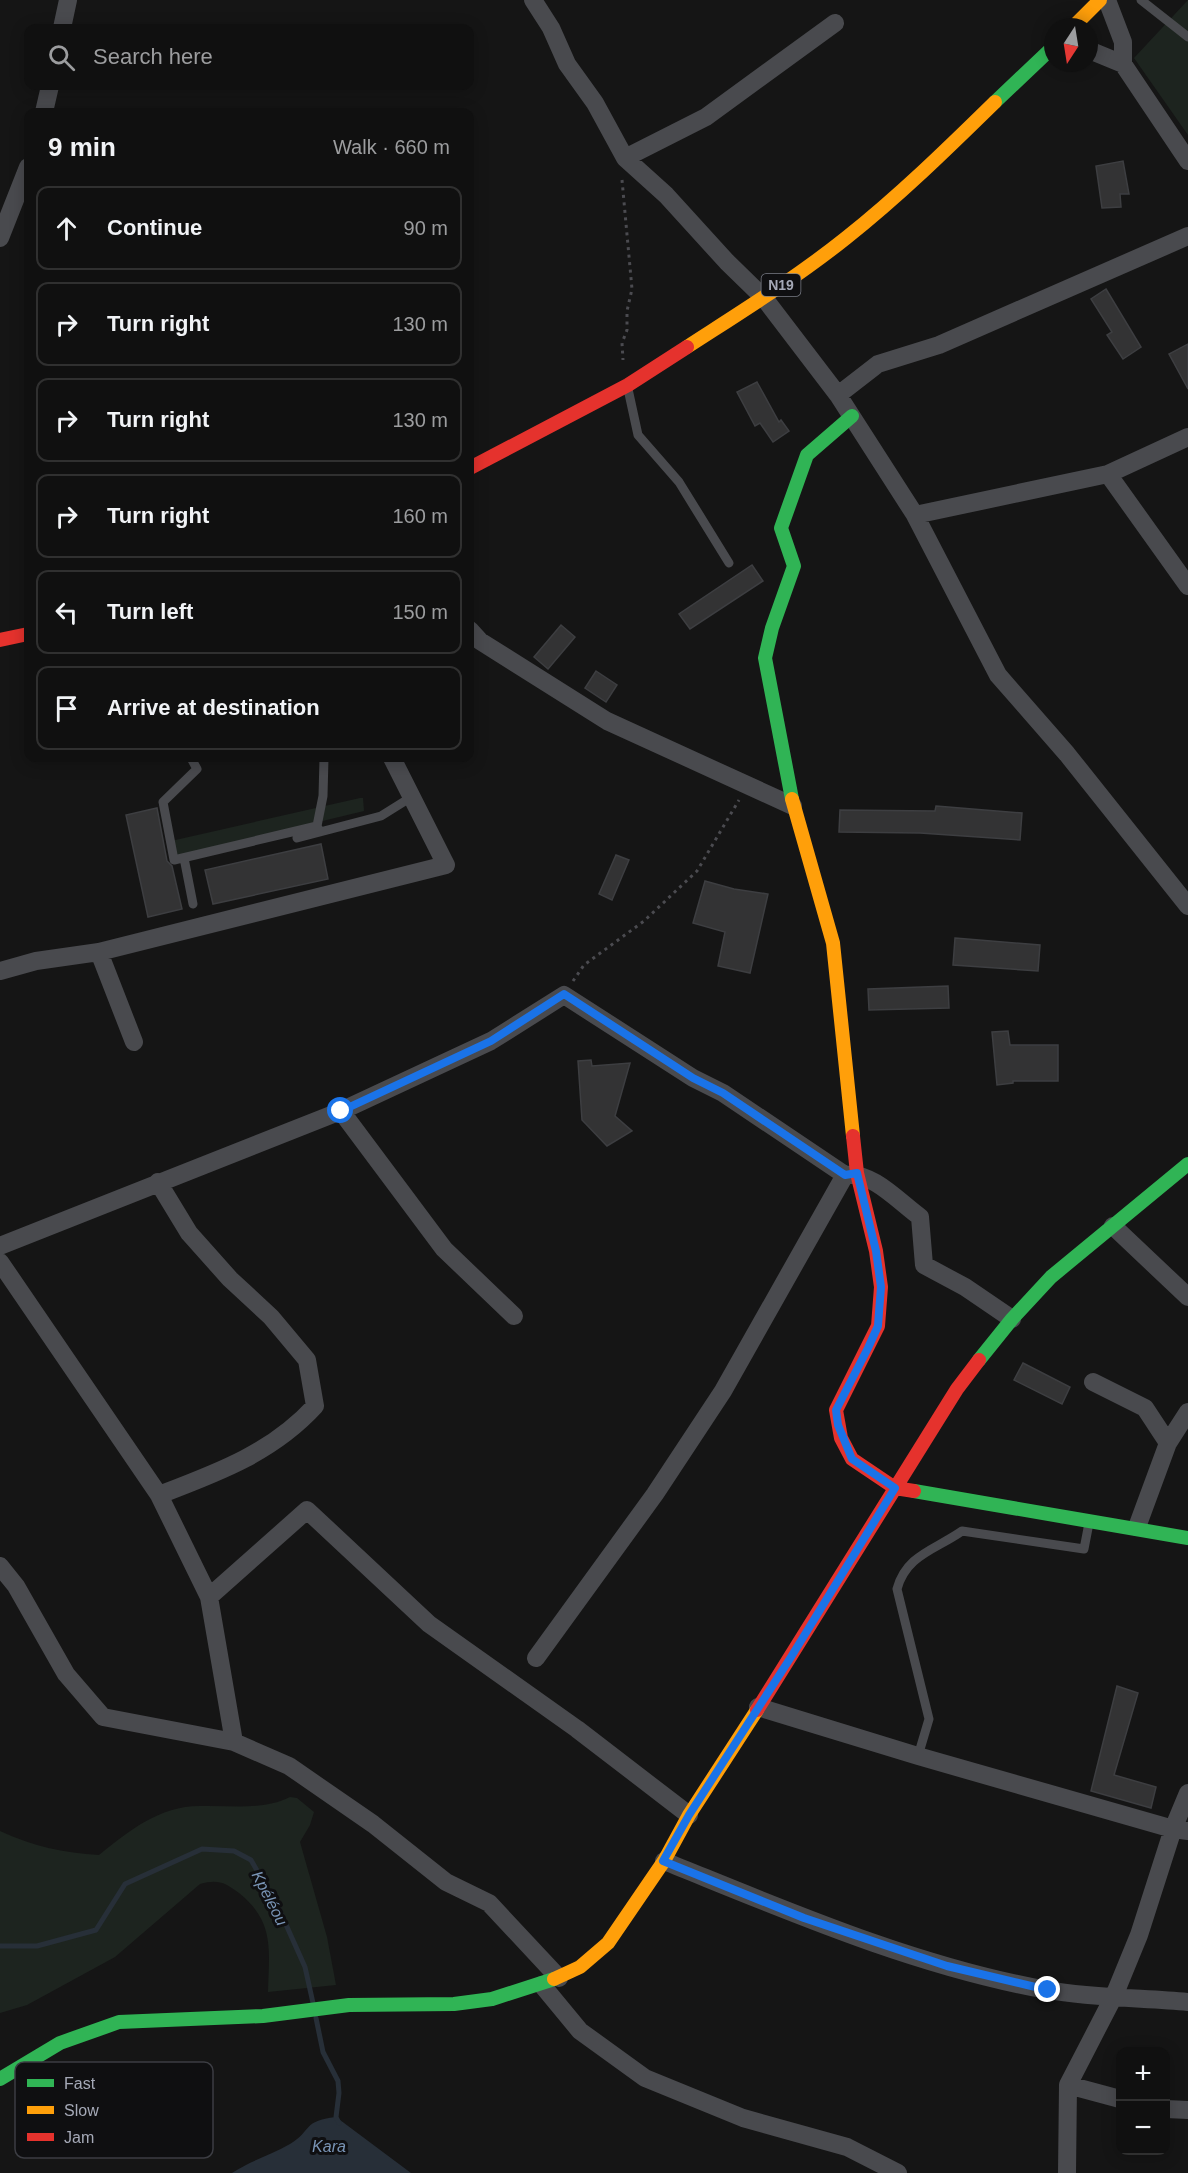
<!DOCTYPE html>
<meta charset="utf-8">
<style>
:root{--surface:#101010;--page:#191919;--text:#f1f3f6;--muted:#9c9d9f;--line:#303030}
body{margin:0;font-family:Helvetica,sans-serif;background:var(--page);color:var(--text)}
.controls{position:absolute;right:18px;bottom:18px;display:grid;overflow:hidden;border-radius:12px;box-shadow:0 3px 15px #0003}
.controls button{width:54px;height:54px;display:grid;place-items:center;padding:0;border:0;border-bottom:2px solid var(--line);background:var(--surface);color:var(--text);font:30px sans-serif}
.compass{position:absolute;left:1044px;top:18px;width:54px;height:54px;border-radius:50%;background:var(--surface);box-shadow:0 3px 15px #0003;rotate:192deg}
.stop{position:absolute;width:18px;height:18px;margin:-14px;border:4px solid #1a73e8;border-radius:50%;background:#fff}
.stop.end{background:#1a73e8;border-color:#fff;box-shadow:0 2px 6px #0008}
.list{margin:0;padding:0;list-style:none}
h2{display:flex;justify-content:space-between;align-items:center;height:78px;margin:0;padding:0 24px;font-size:26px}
h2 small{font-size:20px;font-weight:400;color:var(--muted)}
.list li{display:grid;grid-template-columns:39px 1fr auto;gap:18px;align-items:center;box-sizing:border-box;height:84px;margin:0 12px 12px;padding:0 12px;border:2px solid var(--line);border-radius:12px}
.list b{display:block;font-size:22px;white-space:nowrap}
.list em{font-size:20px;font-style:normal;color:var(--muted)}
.icon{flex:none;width:33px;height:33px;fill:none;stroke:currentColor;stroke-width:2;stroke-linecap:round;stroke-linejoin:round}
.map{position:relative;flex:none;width:1188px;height:2173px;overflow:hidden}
.search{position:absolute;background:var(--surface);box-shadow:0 3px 15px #0003;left:24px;top:24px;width:450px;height:66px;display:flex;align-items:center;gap:15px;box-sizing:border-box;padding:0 21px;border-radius:12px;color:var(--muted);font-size:22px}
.panel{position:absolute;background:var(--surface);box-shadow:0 3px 15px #0003;left:24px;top:108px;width:450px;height:654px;border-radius:12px}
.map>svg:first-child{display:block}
.green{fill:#1d241f}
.water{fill:#272f38}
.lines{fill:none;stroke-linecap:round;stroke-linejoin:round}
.stream{stroke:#272f38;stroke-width:5}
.building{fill:#333334;stroke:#3d3e41;stroke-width:1.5}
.path{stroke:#4b4b50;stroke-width:3;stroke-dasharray:3 4.5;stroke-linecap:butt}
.lane{stroke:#494a4e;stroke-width:9}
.street{stroke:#494a4e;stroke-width:18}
.fast{stroke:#30b455;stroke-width:14}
.slow{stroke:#ff9f0a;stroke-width:14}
.jam{stroke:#e5322d;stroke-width:14}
.route{stroke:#1a73e8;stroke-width:8}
.labels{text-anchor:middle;stroke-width:6;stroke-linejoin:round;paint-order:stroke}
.shield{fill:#0f0f11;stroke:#787b85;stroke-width:1.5}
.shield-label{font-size:14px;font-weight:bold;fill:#a5a9b7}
.water-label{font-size:16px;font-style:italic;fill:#7994b5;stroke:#0f0f11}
.key{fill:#0f0f11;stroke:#3c3d43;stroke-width:1.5}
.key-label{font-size:16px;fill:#a5a9b7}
</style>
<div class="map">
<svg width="1188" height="2173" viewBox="0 0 1188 2173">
<rect width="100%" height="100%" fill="#151515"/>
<path class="green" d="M1188,0V135L1134,58Z
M360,798H363L364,811L177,856L171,841Z
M290,1797L297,1798L314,1812L310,1825L300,1842L327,1937L336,1985L268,1992C269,1950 275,1922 239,1893C225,1882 217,1879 200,1884L115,1957L27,2005L0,2013V1831C32,1846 64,1853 99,1855C129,1831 159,1806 200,1806C231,1805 262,1811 290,1797Z"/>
<path class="water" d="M336,2117L411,2173H232C250,2161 271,2155 290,2144C313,2130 302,2121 336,2117Z"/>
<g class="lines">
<path class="stream" d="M0,1946H37L96,1930L125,1884L202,1849L234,1851L251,1860L279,1909L305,1967L313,2003
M316,2018L323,2052L338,2081L339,2093L336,2117L339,2123"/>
</g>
<path class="building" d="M1123,161L1129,194H1120L1121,207L1102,208L1096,166Z
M1106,289L1141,347L1123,359L1107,335L1112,332L1091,299Z
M1188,344V389L1169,354Z
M757,382L779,422L781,420L789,431L773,442L760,423L755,426L737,392Z
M752,565L763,581L690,629L679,614Z
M561,625L575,637L548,669L534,657Z
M596,671L617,685L606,702L585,688Z
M936,806L1022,813L1020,840L920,833L839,832L840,810L935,811Z
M157,808L167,861L172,866L182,909L148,917L126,815Z
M321,844L328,879L213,904L205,870Z
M616,855L629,860L612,900L599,894Z
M705,881L734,889L768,894L750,973L718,966L725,932L693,923Z
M955,938L1040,945L1038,971L953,965Z
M948,986L949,1008L869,1010L868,989Z
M1008,1031L1010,1045H1058V1081H1013V1083L997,1085L992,1032Z
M591,1060L592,1066L630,1063L615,1116L632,1131L607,1146L582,1120L578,1061Z
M1023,1363L1070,1387L1062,1404L1014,1380Z
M1117,1686L1138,1693L1114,1775L1156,1787L1151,1808L1091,1791Z"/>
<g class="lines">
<path class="path" d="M622,180L632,289L627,311V330L622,343L623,360
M573,981L584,965L644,921L697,871L739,800"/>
<path class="lane" d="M1141,0L1188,37
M628,389L638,435L679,482L729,563
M191,758L197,769L163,802L174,860L317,826
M319,830L317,826L323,796L324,758
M297,838L381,816L413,796
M184,858L193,904
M918,1756L929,1719L897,1589C906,1555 935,1550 962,1531L1084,1549L1089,1523"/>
<path class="street" d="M533,0L551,28L567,64L595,103L625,158L666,195L727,262L764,298L838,395L915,515L998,675L1067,754L1188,906
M1107,0L1123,42V64L1188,161
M62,28L68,0
M1089,50L1123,64
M44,112L50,86
M625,158L706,117L835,23
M0,238L28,167
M838,395L878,364L939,345L1188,236
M1108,474L1188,586
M915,515L1108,474L1188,437
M470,630L480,641L607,721L793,806
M99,952L134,1042
M0,971L36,961L99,952L446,865L392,758
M341,1111L444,1249L514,1316
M158,1182L189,1233L230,1279L271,1317L307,1360L315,1406C272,1453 217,1473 159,1495
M1113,1226L1188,1297
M0,1246L341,1111L491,1041L564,995L693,1078L723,1093L845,1175C872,1171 899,1202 920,1217L924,1265L965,1287L1012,1319
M0,1262L159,1495L209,1597L234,1742
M1093,1382L1145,1408L1168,1443
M1137,1527L1168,1443L1188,1412
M0,1566L16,1586L66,1674L103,1717L234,1742L289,1766L373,1824L446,1882L489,1903L559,1978
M209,1597L307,1510L429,1624L577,1729L689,1815
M536,1658L655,1494L723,1391L845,1175
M758,1707L918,1756L1173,1829L1188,1831
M664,1861C788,1911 914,1966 1047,1990C1093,1998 1142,1998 1188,2002
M542,1985L580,2031L645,2078L743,2118L847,2147L898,2173
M1068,2085L1120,2099
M1166,2109L1188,2110
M1067,2173L1068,2085L1114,1996L1139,1935L1173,1829L1188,1793"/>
<path class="fast" d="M995,102L1053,47
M792,799L765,658L772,628L794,566L781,528L807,455L852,416
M979,1360L1012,1319L1051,1277L1188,1164
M914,1491L1188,1538
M0,2079L60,2043L119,2022L263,2016L349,2005L454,2004L492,1999L554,1979"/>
<path class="slow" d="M1073,27L1100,0
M687,347C741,312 796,278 846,238C899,196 947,149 995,102
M792,799L833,943L853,1136
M554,1979L580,1967L608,1943L664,1861L689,1815L757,1710"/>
<path class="jam" d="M470,468L628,385L687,347
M0,640L28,634
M853,1136L857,1173L876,1251L881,1287L878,1326L836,1410L841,1438L852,1459L895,1488L914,1491
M757,1710L957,1389L979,1360"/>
</g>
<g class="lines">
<path class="route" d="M341,1111L491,1041L564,994L693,1078L723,1093L845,1175L857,1173L876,1251L881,1287L879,1312L878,1326L868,1348L836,1410L838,1425L852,1459L895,1488L791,1657L689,1815L663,1861L804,1918L947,1966L1048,1990"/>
</g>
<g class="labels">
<rect class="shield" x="761.5" y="274" width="39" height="22" rx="4.5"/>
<g class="shield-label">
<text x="781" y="290">N19</text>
</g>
<g class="water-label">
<text transform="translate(270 1898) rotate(63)" y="6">Kpéléou</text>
<text x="329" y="2152">Kara</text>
</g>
</g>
<rect x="15" y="2062" width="198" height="96" rx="9" class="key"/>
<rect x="27" y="2079" width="27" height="8" fill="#30b455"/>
<rect x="27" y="2106" width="27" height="8" fill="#ff9f0a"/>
<rect x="27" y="2133" width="27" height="8" fill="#e5322d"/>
<g class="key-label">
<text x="64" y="2089">Fast</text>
<text x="64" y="2116">Slow</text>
<text x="64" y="2143">Jam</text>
</g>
</svg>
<div class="controls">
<button>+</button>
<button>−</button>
</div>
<svg class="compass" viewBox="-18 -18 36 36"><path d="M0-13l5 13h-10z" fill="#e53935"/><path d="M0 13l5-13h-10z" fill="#9c9d9f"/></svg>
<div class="stop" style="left:341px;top:1111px"></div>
<div class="stop end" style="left:1048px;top:1990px"></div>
<div class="search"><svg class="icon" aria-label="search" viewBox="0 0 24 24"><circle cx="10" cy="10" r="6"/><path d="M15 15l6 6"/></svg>Search here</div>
<section class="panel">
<h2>9 min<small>Walk · 660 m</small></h2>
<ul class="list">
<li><svg class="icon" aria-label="ahead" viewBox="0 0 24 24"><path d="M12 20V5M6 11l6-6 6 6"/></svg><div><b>Continue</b></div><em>90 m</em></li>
<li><svg class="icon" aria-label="right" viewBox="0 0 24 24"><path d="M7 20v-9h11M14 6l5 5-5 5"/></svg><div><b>Turn right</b></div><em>130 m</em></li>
<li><svg class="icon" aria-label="right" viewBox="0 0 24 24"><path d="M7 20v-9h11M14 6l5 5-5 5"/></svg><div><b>Turn right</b></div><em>130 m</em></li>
<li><svg class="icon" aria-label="right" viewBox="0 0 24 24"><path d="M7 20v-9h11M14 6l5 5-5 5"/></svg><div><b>Turn right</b></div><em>160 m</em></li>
<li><svg class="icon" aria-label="left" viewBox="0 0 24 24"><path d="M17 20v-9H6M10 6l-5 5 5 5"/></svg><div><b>Turn left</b></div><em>150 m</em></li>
<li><svg class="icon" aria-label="arrive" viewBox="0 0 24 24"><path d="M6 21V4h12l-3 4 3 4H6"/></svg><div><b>Arrive at destination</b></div></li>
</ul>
</section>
</div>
